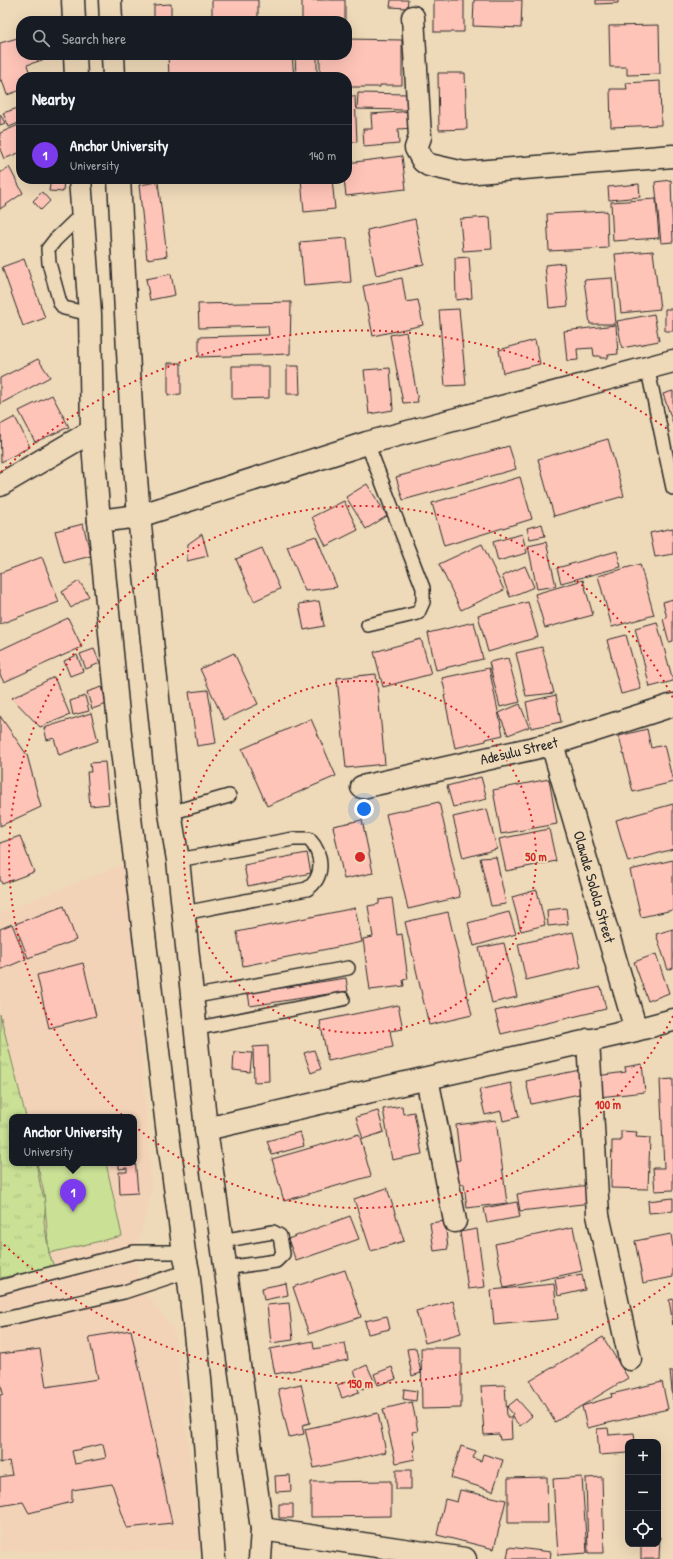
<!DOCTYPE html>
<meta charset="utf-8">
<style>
:root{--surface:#171b24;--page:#20242c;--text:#f1f3f6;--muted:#9ea1a6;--line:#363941;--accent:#7c3aed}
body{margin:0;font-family:"Patrick Hand",sans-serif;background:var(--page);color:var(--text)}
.controls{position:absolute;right:12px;bottom:12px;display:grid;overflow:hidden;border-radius:8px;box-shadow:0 4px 16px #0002}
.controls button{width:36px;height:36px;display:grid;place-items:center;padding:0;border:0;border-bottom:1px solid var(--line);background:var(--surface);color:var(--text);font:20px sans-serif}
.you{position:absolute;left:364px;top:809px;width:14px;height:14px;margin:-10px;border:3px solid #fff;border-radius:50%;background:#1a73e8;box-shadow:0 0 0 6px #1a73e833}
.badge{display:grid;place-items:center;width:26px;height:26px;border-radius:50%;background:var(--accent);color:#fff;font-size:13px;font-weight:700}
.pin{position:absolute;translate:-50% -33px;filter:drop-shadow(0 1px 2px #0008)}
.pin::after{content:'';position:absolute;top:21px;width:14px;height:12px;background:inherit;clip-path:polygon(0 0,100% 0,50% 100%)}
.popup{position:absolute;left:9px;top:1114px;width:128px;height:52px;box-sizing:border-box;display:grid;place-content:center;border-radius:8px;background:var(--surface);filter:drop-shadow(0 1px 3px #0005);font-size:13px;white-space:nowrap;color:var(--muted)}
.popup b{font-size:15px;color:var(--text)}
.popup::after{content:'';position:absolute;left:50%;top:100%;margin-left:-8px;border:8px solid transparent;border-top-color:var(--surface)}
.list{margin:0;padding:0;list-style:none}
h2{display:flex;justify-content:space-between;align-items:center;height:52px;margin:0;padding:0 16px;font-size:17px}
h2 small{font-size:13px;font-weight:400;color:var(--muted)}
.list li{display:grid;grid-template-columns:26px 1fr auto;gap:12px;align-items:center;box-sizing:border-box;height:60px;padding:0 16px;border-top:1px solid var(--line)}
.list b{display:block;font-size:15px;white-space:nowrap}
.list p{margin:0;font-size:13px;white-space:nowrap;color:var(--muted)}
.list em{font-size:13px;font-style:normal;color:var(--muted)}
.icon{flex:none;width:22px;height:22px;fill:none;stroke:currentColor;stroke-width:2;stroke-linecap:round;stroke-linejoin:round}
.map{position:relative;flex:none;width:673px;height:1559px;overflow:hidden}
.search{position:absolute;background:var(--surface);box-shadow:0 4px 16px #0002;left:16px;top:16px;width:336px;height:44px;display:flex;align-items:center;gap:10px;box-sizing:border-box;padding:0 14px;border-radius:16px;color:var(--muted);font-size:15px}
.panel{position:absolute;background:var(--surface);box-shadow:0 4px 16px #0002;left:16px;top:72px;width:336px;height:112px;border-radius:16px}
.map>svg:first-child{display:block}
.built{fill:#f3d3b8;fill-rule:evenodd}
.grass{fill:url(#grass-tufts);stroke:#7a8660}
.pitch{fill:#c9e095;stroke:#7a8660}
.building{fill:#ffc4b8;stroke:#2b2b2b;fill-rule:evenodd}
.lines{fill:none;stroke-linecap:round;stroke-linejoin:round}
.lane-casing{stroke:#2b2b2b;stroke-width:16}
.street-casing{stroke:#2b2b2b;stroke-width:25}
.secondary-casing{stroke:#2b2b2b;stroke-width:25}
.lane{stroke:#eed9b8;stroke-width:13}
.street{stroke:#eed9b8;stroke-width:22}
.secondary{stroke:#eed9b8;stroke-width:22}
.ring{fill:none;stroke:#d62828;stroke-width:2;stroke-dasharray:2 4}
.labels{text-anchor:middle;stroke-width:4;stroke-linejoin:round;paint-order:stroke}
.street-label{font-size:15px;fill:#2b2b2b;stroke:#eed9b8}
.centre{fill:#d62828;stroke:#eed9b8;stroke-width:2}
.ring-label{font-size:12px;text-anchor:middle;font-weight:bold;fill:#d62828;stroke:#eed9b8;stroke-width:4;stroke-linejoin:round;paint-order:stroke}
</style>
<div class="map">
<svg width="673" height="1559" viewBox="0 0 673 1559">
<defs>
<pattern id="grass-tufts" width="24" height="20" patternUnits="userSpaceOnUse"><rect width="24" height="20" fill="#c9e095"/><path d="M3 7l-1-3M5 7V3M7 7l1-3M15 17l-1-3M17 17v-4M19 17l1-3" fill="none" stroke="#adc081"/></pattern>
</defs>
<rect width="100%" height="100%" fill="#eed9b8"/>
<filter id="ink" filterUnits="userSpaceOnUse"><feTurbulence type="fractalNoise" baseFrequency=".025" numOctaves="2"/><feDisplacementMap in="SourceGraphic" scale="8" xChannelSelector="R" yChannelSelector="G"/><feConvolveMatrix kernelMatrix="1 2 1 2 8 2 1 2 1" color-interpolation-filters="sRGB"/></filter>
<g filter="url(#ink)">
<path class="built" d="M127,863L152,1188L140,1236L134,1252L140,1286L174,1331L201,1550L0,1551V913ZM12,1117H134V1163H12Z"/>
<path class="grass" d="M0,1014L26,1117H12V1163H36L41,1189L46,1202L44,1222L49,1253L54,1267L0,1278Z"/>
<path class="pitch" d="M37,1163H106L122,1236L49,1253L44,1193Z"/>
<path class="building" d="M212,0H258V21H212Z
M302,0H345V21H302Z
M391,0H408L407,8L390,7Z
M434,0H464V32H434Z
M474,0H522L521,28L473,26Z
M596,0H618V3L596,4Z
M171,4V21H154V5Z
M659,25L660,74L627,75V67H610L609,26Z
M21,37V55H43L45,59L27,65L31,77H21V90L7,95L2,80L0,81V43Z
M347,39L402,40V85H380V87H347V77H320V55H347Z
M168,55H292L294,77H169Z
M295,55H317V77H296Z
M438,73H465L467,129L439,130Z
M660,81L661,125L611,127L610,89H627L626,83Z
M358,93L408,94V110L357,109Z
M347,96H355L357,142L347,143Z
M21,107V122L9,127L3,113Z
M414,111L415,128L398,129L399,144L364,147L363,129H372L371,114Z
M0,114L5,123L0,125Z
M21,124V152L4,159L0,149V133Z
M402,156L406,189L346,196L344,179H347V163Z
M9,167L23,193L0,209V173Z
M51,179H64L63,192L49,191Z
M301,179H332L335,209L304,212Z
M671,180L673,242L661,243L655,182Z
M158,182L167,256L147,259L139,185Z
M639,184L640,197L609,200L608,187Z
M42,192L50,201L41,210L33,201Z
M656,199L659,238L613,241L611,202Z
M607,211L608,248L549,251L547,214Z
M490,217L492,249L463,251L460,219Z
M415,219L424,264L376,275L367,230Z
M347,238L351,282L304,286L300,242Z
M653,251L660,309L621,313L615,254Z
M469,257L472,298L456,300L455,258Z
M24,259L45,318L23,326L2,267Z
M564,263L568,306L549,308L545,265Z
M171,274L175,295L150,300L146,279Z
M402,278L406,302L418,300L423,325L373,336L363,286Z
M612,278L616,324H590L584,280Z
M291,302L290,354L199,357V337L269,335L268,326L199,328L198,304Z
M459,309L466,385L445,386L439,310Z
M665,309H673V331H665Z
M654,314L659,341L622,348L617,321Z
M616,325L618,354L608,355V358H600V356H594L593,348L577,349L578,360L567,361L564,331Z
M406,332L418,402L403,403L390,335Z
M535,340L540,364L503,373L499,350Z
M38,359L50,377L0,404V378Z
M168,363H181V394L168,395Z
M232,366H269V398L232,399Z
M287,366H299L300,394H287Z
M390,368L393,410L369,414L364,370Z
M673,391V423L663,394Z
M52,395L69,427L35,442L19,411Z
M15,417L30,447L1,462L0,425Z
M608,439L624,496L554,516L538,459Z
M509,446L516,469L403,500L396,477Z
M520,477L532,519L444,546L432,503Z
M367,484L387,516L366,529L346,497Z
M344,501L358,530L326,546L312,517Z
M83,524L91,556L64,563L55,531Z
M542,524L545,536L530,539L527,528Z
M673,528V554L655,557L650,533Z
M202,534L208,556L187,561L188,544Z
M522,534L527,553L498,561L493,542Z
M316,536L337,587L305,591L287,546Z
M546,542L556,586L537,589L528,546Z
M482,544L504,590L461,610L439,564Z
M262,548L280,589L254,601L236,559Z
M617,551L621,567L561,583L557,568Z
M42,557L59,602L0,624V573Z
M640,564L654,615L612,627L598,576Z
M525,566L534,587L510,597L502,576Z
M583,580L593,615L545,628L535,594Z
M79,581L89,596L71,608L62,592Z
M673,599V641L669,642L663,619L667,618L663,602Z
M319,601L324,626L304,630L299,604Z
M528,602L538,637L488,652L478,615Z
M68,618L82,647L4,682L0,675V650Z
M474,622L483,659L436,670L428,633Z
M657,622L673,681L650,687L635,628Z
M626,635L641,689L621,694L607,640Z
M421,639L431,674L383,687L374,652Z
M542,647L554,693L526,696L516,653Z
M94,649L100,663L86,669L80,654Z
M234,653L258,704L224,720L200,669Z
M77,655L83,671L70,676L64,661Z
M508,658L520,702L500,707L489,662Z
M489,668L503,735L486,739V741L455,748L444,695H446L442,678Z
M376,674L385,764L346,768L337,678Z
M54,677L70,715L40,727L12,698Z
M102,687L107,704L92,709L87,692Z
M208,690L216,743L197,746L189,692Z
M556,695L561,722L531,728L526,702Z
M85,696L89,711L73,715L70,701Z
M520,704L529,727L508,735L499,713Z
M91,713L98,741L59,755L54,738L47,740L44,728Z
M0,716L27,755L41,807L0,826Z
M311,719L336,776L267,806L242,749Z
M647,729L651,748L664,745L673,782L633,792L619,736Z
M105,762L109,804L90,806L87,772H91L90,763Z
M481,777L487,799L453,807L447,786Z
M549,779L557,824L501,834L493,790Z
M439,802L460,897L408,909L386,814Z
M673,804V849L628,862L616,820Z
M487,809L497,849L463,858L453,817Z
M362,820L373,873L344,879L333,826Z
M549,829L556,861L506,871L499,839Z
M20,836L34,872L2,884L0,879V843Z
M307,853L311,873L248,886L244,865Z
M496,857L506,904L491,906L480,858Z
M673,860V910L641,917L630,870Z
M537,890L545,925L521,931L512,897Z
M392,898L397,935L402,934L408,979L403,980L404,986L370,990L363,939L373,937L368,906L379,904V900Z
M64,906L76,940L28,958L15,924Z
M355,908L362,942L243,966L237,932Z
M566,908L568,924L548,926L547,910Z
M448,912L472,1015L429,1025L405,922Z
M509,912L516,934L474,946L468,923Z
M12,924L26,959L0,970V929Z
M673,929V968L668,970L656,934Z
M573,932L581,967L526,980L518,944Z
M504,943L517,997L492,1003L479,948Z
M656,954L669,993L648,1001L634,962Z
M83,963L96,1016L49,1028L37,975Z
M346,978L348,991L250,1006L248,993Z
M601,987L606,1009L501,1034L495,1011Z
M398,1005L403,1029L390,1031L393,1047L328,1061L320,1021Z
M268,1046L269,1081L254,1082L253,1047Z
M314,1050L321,1069L311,1073L304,1053Z
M234,1052L252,1053L250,1072L233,1070Z
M642,1064L645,1092L599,1097L596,1076L626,1072L625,1067Z
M580,1070L584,1093L531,1104L526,1081Z
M673,1079V1190L655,1191L653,1168H664L660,1080Z
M511,1083L519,1117L503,1121L501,1111L485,1115L479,1090Z
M402,1106L403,1114L414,1112L422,1154L392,1160L383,1109Z
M378,1111L384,1132L363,1139L356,1117Z
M496,1120L507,1203L467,1208L464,1184L456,1185L453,1161L460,1160L456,1125Z
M621,1131L637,1132L636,1137L650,1138L648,1189L611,1188L612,1141H621Z
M300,1132L304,1146L272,1155L267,1141Z
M359,1134L371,1176L284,1201L272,1159Z
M134,1146L138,1193L120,1194L119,1172H127V1168L119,1169V1163H134Z
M589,1185L591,1203L520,1211L517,1194Z
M387,1188L404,1241L371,1251L354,1199Z
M673,1198V1211L649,1213L648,1201Z
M517,1202L520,1217L487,1223L484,1208Z
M350,1216L359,1239L296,1261L288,1239Z
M445,1221L448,1249L434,1251L430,1223Z
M573,1227L582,1271L504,1288L495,1244Z
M477,1229L485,1287L468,1289L460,1232Z
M671,1234L673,1247V1277L643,1283L635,1241Z
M345,1270L361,1317L309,1334L293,1287Z
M582,1274L585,1290L558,1296L555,1279Z
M286,1283L288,1295L264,1300L262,1288Z
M554,1284L558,1319L494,1325L491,1290Z
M673,1299V1325L669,1300Z
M453,1301L461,1333L425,1343L416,1311Z
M289,1303L293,1340L271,1343L267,1305Z
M387,1316L390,1329L368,1334L365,1321Z
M131,1330L172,1523L127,1528L112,1484L72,1490V1502L29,1513L23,1502L0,1506V1477L12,1475L9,1461L0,1463V1395L3,1394L0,1380V1354L40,1349L46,1387L98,1379L89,1337ZM103,1444L106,1458L75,1464L72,1451Z
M603,1337L628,1378L555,1422L530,1381Z
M313,1341L314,1349L345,1343L348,1360L275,1374L270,1349Z
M416,1348L421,1373L412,1376L407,1349Z
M421,1348H461V1408L422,1409Z
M367,1365L375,1383L362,1389L354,1371Z
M392,1367L396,1379L378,1385L374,1374Z
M670,1371H673V1400Z
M355,1379L359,1392L342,1398L337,1385Z
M662,1382L668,1409L587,1428L582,1406L612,1397L611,1394Z
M301,1384L310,1423L302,1425L304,1434L289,1437L278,1389Z
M505,1385L507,1417H511L512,1439L500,1440L499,1434L484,1435L481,1386Z
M404,1389L417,1391L416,1401L403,1399Z
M517,1399L532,1416L520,1426L511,1416L513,1414L507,1407Z
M412,1402L418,1431L412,1432L415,1450H413L415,1459L396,1463L383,1409Z
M378,1413L386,1452L314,1468L305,1429Z
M608,1428L609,1435L634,1433L635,1442H628V1453L599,1455L597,1429Z
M461,1446L476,1451L473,1458L481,1461L483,1454L503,1460L493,1491L451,1478Z
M396,1470H411V1489H396Z
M290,1475L291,1491L276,1492L275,1476Z
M547,1477L548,1523H508V1478Z
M582,1477L587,1553L558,1555L553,1479Z
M602,1477L604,1553H588L586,1478Z
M391,1481V1516L311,1517V1482Z
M460,1490L506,1500L494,1549L437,1535L445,1499L457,1502Z
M279,1504H293V1518H279Z
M658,1537H660L659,1559H641V1544H658Z
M509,1547L551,1552L550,1559H507Z"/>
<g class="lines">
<defs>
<path id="lane" d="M82,214L55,240L48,249L49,263L60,303L64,308L90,314
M647,366L673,488
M367,443L423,588V602L418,613L368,625
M170,813L229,796
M178,860L293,839H309C323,854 325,877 307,889L184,913
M191,997L348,968
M194,1029L343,999
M221,1241L273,1232L280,1236L283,1254L276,1261L225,1268
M0,1287L134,1252H184
M0,1320L124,1292L188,1271"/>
<path id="street" d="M413,17L420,137L416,148L423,161L429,165L464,173L673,156
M0,485L92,431
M99,521L139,516L367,443L673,361
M552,744L636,1030
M362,787L552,744L673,705
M588,1040L598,1215L630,1359
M427,1078L455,1221
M206,1129L636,1030L673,1020
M262,1529L465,1559"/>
<path id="secondary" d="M73,0L74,21
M110,0L111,21
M75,55L76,77
M113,55L114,77
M80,179L90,314L92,431L99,521L120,734L169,1143L184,1252L188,1271L200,1378L214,1559
M119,179L132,427L139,516L170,813L178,860L206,1129L262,1529L260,1559"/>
</defs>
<use href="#lane" class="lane-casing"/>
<use href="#street" class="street-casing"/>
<use href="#secondary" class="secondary-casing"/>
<use href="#lane" class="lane"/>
<use href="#street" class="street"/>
<use href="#secondary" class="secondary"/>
</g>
</g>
<g class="ring">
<circle cx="360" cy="857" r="176"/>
<path d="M673 1016A351 351 0 1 1 673 698"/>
<path d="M670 1283A527 527 0 0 1 1 1242M1 472A527 527 0 0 1 670 431"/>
</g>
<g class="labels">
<g class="street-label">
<text transform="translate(519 751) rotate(-13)" y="5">Adesulu Street</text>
<text transform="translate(594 887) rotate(74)" y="5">Olawale Solola Street</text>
</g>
</g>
<circle cx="360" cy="857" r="6" class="centre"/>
<g class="ring-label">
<text x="536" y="861">50 m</text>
<text x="608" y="1109">100 m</text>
<text x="360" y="1388">150 m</text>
</g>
</svg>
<div class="controls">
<button>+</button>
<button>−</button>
<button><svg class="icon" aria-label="locate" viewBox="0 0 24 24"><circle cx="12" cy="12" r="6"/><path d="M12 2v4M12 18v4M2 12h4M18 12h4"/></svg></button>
</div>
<div class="you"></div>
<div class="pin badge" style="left:73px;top:1212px">1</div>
<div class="popup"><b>Anchor University</b>University</div>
<div class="search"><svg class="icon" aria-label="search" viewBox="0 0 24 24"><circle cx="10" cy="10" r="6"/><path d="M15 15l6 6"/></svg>Search here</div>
<section class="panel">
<h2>Nearby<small></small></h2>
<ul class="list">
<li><span class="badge">1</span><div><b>Anchor University</b><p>University</p></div><em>140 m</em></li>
</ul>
</section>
</div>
